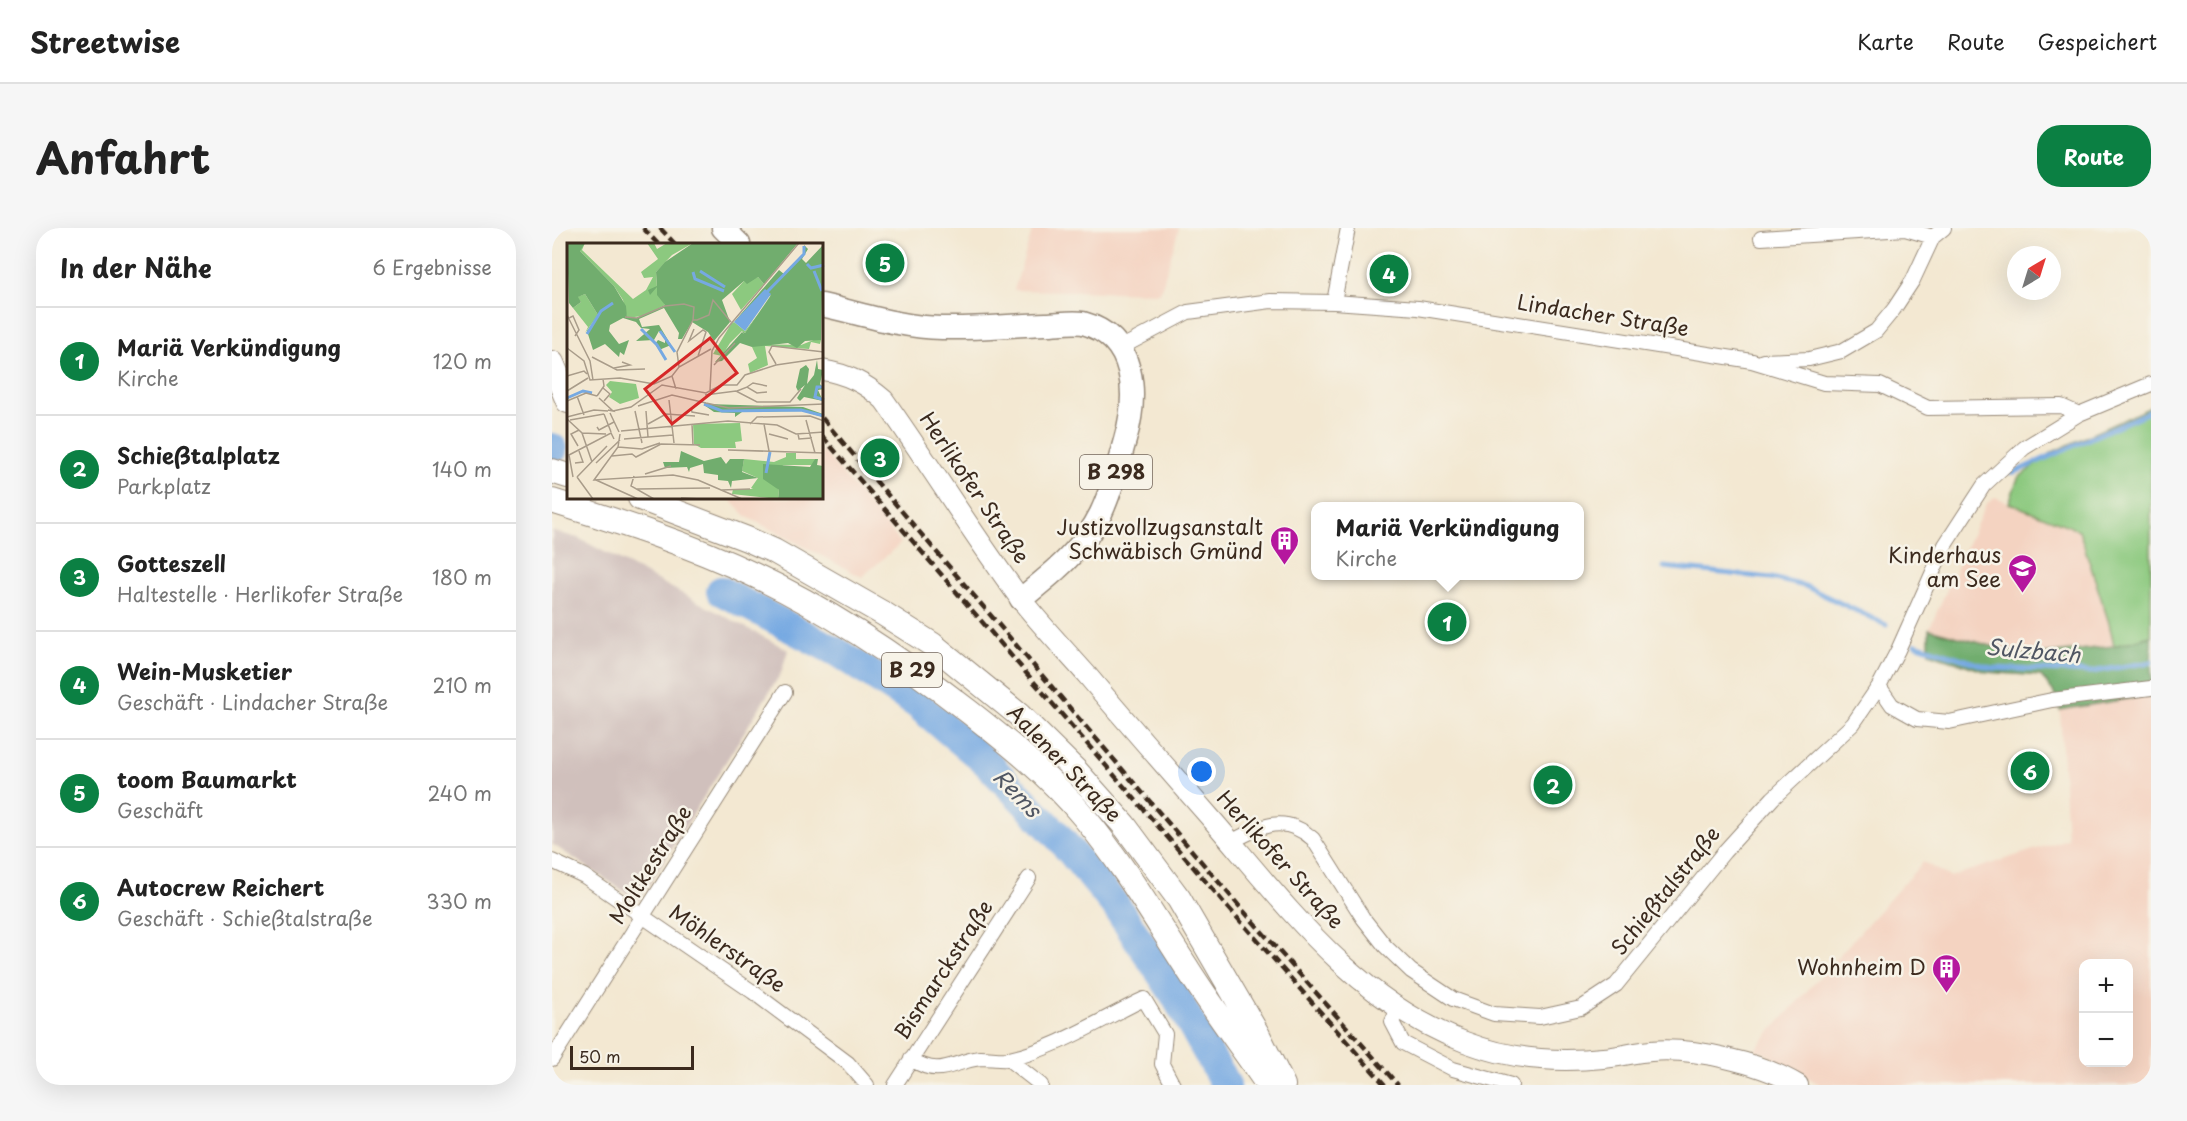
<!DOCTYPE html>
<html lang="de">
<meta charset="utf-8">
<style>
:root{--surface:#fff;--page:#f6f6f6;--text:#222;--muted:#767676;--line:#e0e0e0;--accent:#0b8043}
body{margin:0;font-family:"Playpen Sans",sans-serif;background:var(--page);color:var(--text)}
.controls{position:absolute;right:18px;bottom:18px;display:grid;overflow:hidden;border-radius:12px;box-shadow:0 6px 24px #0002}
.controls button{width:54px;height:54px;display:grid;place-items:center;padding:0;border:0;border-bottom:2px solid var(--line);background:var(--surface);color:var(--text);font:30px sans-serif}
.compass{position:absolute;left:1455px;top:18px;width:54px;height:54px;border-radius:50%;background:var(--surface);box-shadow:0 6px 24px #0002;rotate:38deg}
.scale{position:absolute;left:18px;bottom:15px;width:124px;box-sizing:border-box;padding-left:6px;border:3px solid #3b2a1e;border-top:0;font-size:16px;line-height:21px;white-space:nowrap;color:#3b2a1e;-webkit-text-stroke:4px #f7f3e8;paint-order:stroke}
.you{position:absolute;left:650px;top:544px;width:21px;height:21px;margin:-15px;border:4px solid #fff;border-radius:50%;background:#1a73e8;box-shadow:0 0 0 9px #1a73e833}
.badge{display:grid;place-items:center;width:39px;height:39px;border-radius:50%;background:var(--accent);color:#fff;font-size:20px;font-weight:700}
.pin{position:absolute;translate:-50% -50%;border:3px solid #fff;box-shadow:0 2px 6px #0006}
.popup{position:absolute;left:759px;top:274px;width:273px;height:78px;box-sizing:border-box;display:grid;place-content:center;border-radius:12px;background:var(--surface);filter:drop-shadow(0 2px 4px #0005);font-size:20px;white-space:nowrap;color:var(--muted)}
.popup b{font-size:22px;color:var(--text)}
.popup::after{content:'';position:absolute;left:50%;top:100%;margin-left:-12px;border:12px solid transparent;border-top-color:var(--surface)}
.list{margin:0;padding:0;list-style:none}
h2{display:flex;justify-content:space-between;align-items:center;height:78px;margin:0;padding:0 24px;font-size:26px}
h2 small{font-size:20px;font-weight:400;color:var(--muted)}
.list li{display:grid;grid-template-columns:39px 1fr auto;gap:18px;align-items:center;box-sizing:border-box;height:108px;padding:0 24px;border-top:2px solid var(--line)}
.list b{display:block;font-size:22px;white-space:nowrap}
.list p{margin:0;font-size:20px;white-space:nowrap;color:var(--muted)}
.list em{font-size:20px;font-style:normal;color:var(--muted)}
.map{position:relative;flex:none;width:1599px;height:857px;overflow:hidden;border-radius:24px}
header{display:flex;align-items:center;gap:36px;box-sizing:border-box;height:84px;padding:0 30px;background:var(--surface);border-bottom:2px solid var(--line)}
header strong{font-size:28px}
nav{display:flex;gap:33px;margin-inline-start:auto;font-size:21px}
.intro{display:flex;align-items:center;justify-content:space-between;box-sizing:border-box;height:144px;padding:0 36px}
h1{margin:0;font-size:42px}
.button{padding:15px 27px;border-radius:24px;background:var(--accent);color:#fff;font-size:21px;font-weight:700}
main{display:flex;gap:36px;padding:0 36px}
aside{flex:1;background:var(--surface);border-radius:24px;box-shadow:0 6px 24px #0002}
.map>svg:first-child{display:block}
.built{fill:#f4d3c1;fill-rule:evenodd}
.industrial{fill:#d0c0bc}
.green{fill:#8cc97f;stroke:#647a4e;stroke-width:1.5}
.forest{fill:#71ad6e;stroke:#566c46;stroke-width:1.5}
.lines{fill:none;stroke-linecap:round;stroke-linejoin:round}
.stream{stroke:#76a9e2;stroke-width:5}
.river{stroke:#76a9e2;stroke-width:30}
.minor-casing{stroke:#978978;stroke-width:16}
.secondary-casing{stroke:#978978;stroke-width:22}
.primary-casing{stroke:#978978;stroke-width:25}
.trunk-casing{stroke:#978978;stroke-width:26}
.minor{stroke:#fff;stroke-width:14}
.secondary{stroke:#fff;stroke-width:20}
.primary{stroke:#fff;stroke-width:22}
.trunk{stroke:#fff;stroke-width:24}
.rail{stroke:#3b2a1e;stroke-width:4.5;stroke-dasharray:9 4.5;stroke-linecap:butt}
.labels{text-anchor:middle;stroke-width:5;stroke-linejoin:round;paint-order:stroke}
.shield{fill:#f7f3e8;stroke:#73665b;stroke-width:1.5}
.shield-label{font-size:20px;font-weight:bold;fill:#3b2a1e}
.street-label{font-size:21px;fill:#3b2a1e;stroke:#f7f3e8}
.poi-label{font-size:21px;fill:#3b2a1e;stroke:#f7f3e8;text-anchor:end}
.water-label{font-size:22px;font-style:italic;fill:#505663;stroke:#f7f3e8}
.inset-river{fill:none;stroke:#76a9e2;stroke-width:3}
.inset-road{fill:none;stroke:#a99c8a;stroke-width:1.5}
.view{fill:#d62828;fill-opacity:0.15;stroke:#d62828;stroke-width:3}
.inset-edge{fill:none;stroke:#3b2a1e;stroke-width:3}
</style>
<header>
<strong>Streetwise</strong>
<nav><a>Karte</a><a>Route</a><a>Gespeichert</a></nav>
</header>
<div class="intro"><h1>Anfahrt</h1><a class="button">Route</a></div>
<main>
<aside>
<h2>In der Nähe<small>6 Ergebnisse</small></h2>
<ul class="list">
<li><span class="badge">1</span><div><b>Mariä Verkündigung</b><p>Kirche</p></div><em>120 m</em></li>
<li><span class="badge">2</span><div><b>Schießtalplatz</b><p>Parkplatz</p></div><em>140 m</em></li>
<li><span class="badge">3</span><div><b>Gotteszell</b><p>Haltestelle · Herlikofer Straße</p></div><em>180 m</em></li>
<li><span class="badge">4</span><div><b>Wein-Musketier</b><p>Geschäft · Lindacher Straße</p></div><em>210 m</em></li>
<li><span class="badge">5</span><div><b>toom Baumarkt</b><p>Geschäft</p></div><em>240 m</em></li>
<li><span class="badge">6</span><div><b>Autocrew Reichert</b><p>Geschäft · Schießtalstraße</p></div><em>330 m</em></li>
</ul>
</aside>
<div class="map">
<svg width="1599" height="857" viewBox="0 0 1599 857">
<rect width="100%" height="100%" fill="#f7f3e8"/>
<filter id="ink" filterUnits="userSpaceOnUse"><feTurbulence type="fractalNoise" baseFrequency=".0167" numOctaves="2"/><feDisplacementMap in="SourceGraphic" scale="12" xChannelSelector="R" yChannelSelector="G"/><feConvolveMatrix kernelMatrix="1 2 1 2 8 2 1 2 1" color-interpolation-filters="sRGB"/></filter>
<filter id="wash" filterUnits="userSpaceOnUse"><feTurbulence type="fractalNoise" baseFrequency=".008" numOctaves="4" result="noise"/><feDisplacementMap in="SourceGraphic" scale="24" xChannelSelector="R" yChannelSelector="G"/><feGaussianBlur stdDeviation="1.35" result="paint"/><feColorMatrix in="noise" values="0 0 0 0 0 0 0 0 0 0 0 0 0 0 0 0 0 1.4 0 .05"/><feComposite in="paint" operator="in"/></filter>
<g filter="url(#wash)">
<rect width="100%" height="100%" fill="#f3e8d2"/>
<path class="built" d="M481,0H627L608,65L462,62Z
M270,222L349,315L310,349L195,289L177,270H270Z
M1443,269L1527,302L1557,395L1562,418L1476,428L1377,401L1434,276Z
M1599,467V857H1269L1203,821L1371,634L1398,649L1515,611L1508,482ZM1532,736H1576V834H1532Z"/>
<path class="industrial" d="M0,303L26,310L236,422L229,445L87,673L0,616Z"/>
<path class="green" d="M1599,179V408L1562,418L1557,395L1527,302L1457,275L1466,250L1501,224Z"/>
<path class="forest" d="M1377,401L1476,428L1562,418L1599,408V467L1508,482L1501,463L1489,448L1435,444L1377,425Z"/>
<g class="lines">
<path class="stream" d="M1457,244H1463L1599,183
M1112,339L1219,350L1253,358L1334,397
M1363,416L1439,440L1539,444L1599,434"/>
<path class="river" d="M0,220L1,221
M169,363L285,424L365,476L434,534L505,607L564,678L623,767L674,857"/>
</g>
</g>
<g filter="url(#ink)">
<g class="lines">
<defs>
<path id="minor" d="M1209,10L1353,1L1381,9
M782,74L796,0
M568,120L636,84L719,73L782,74L866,80L1200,133L1272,155L1328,157L1376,180L1509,178L1527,186
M1211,133L1257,131L1290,123L1324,103L1342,81L1361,52L1381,9L1392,0
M1327,458L1340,477L1365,491L1397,494L1500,472L1599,460
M679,614C709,598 732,585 761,611L811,690L833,718L859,743L901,771L942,786L988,789L1029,780L1064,757L1172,624L1221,570L1301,496L1327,458L1346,422L1393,317L1432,257L1472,220L1527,186L1599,156
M0,633L32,648L201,764L296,835L315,857
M846,781L840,794L851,815L901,841L959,857
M0,831L233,464
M359,831C389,851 400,833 429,830C438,830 448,832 457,831C501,822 552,790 592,771L613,806L610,836L621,857
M456,831L489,857
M343,857L477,650"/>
<path id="secondary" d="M270,142C295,146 313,155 332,172C378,237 420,305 467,369C488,396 512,421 535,447C577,497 620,546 663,595C735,679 805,774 913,814C957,831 1004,835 1051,830C1067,829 1083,824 1099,823C1141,819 1210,835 1246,857"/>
<path id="primary" d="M171,0L187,16
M270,77C311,86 347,99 390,100C425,101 460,97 494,96C505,96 520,93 531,95C585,110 586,167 573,212C566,237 560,262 549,285C532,321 499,347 469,371"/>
<path id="trunk" d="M0,135L16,173
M0,243L16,248
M88,270L195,311L222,323L332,386L381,417L467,487L524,543L572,597L627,671L706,807L731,857
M0,273C68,294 137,316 202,347C279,383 349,431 416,483C457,515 499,549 532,589C572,637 603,691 637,743C662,782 690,819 716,857"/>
</defs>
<use href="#minor" class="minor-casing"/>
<use href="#secondary" class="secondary-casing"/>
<use href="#primary" class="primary-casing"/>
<use href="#trunk" class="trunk-casing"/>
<use href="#minor" class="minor"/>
<use href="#secondary" class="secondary"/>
<use href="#primary" class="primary"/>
<use href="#trunk" class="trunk"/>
<path class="rail" d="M91,0L106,16
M108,0L123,16
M270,190L688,679L846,857
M270,208L674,677L833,857"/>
</g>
</g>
<defs>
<symbol id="building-pin" viewBox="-11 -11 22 30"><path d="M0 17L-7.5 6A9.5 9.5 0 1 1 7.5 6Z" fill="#b5179e" stroke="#f7f3e8"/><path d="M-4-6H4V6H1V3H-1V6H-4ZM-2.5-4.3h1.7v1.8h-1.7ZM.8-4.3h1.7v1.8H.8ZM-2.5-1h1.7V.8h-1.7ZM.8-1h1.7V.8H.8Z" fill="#fff"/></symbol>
<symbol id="school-pin" viewBox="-11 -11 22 30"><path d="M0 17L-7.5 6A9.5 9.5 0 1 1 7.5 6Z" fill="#b5179e" stroke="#f7f3e8"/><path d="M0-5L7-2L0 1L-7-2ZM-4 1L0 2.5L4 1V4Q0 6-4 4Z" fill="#fff"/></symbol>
</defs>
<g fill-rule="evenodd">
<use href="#building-pin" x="716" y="296" width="33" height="45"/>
<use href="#school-pin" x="1454" y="324" width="33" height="45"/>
<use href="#building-pin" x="1378" y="724" width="33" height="45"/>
</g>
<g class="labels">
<g class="shield">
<rect x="528" y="227" width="72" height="34" rx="4.5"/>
<rect x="330" y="425" width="60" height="34" rx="4.5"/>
</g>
<g class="shield-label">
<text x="564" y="251">B 298</text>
<text x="360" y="449">B 29</text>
</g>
<g class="street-label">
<text transform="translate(1051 88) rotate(9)" y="7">Lindacher Straße</text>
<text transform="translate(422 260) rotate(56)" y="7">Herlikofer Straße</text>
<text transform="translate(512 536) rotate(46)" y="7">Aalener Straße</text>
<text transform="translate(728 632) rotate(48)" y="7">Herlikofer Straße</text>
<text transform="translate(99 637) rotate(-58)" y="7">Moltkestraße</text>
<text transform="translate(1114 663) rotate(-51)" y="7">Schießtalstraße</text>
<text transform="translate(175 721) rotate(35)" y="7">Möhlerstraße</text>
<text transform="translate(392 742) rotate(-57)" y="7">Bismarckstraße</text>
</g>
<g class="poi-label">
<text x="711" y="307">Justizvollzugsanstalt<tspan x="711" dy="24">Schwäbisch Gmünd</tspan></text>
<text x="1449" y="335">Kinderhaus<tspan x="1449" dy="24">am See</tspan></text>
<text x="1374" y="747">Wohnheim D</text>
</g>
<g class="water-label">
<text transform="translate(1481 423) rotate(5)" y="8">Sulzbach</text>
<text transform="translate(465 565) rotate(46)" y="8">Rems</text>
</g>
</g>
<g transform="translate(15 15)">
<rect width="256" height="256" fill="#f3e8d2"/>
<path d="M18,0L15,7L66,56L79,47L86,34L77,35L74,29L91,16L80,0H87L90,6L100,0H126L105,12L89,29L90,44L98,62L75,73L60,75L56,57L47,43L12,7ZM191,34L197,41L174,67L165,51L177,38ZM18,51L31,72L18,90L21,84L6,65L14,59L10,54ZM193,69L178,90L175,88L163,100L155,113L146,111L164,81L167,79L178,88ZM249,96L254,97L253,101L244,99L242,106L198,103L201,122L183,130L181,121L190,115L185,104L189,101L234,102ZM43,138L69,141L72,155L53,161L42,154L45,149L39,142ZM173,180L175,198L168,199L169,205H134L127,201L126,181ZM219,210H229V216H248L247,222H216L206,241L212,247L211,256L165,251L166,246H186L184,245L191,235L175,228L177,216L207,219L219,214Z" fill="#8cc97f"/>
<path d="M0,0H18L13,8L47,43L59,63L60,75H70L98,62L90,52V44L83,52L81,47L90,43L89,29L98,19L126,0H231L197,41L191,34L180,41L177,38L155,57L163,79L147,98L141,89L125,79L115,96H111L112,90L97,65L72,76L75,84L92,82L104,102L92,107L88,101L91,97L98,100V96L92,88L87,97L69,98L83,86L74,85L69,79L56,75L43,82L42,88L52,101L62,97L57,112L53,109L52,114L38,101L26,107L20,88L31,72L18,51L11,54L14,59L6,65L2,60ZM237,2L241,6L235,16L239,20L256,2L254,97L238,98L230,105L221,100L185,104L173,100L155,118L148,119L175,89L177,91L175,88L178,90L204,52L167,79L212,27L217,31L236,12ZM250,117L251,126L256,127L253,141L257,146L251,147L256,158L237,154L233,158L230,155L238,142L231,148L229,144L233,126L239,122L242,126L240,141L247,132ZM140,161L236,164L256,171V174L235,168L175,169L168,174V170L147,169L137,162ZM114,208L137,218L154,214L159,221L163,216H177L175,229L191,235L165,238L164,245L161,238L151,237V232L137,230L136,221L123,225L122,229L120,224L98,225L96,219H112ZM248,216H251L250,222L256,223V256H211L212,247L196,236V221L243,224Z" fill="#71ad6e"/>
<path d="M198,46L204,51L178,88L167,79Z" fill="#76a9e2"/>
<path class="inset-river" d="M240,21L244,25L257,22M133,28L158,44M247,28L255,48M126,29L128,36L157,48M200,49L237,11V3M74,86L90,102L99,117M93,88L108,109M20,91L34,68L46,60M257,144H250L248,154L257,157M0,155L16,148L25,150M137,161L155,168L234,167L257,173M199,230L203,209"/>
<path class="inset-road" d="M0,72L23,118L26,137M58,74L70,75L98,63L117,61L127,64L126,77H130L142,72L146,57L164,79M2,75L6,73L12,87L8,93M127,86L122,98L136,87L139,89L131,113M0,105L17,118L23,137L53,135L87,141L105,133L109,146M25,114L50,127L78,126M209,121L202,109L205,103L257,109M147,122L168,100M112,124L110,109L126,77M47,125L63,122L55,119M0,133L17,128L20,131M105,133L112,124L144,106M180,144L186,140L200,143M36,145L43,151L37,158M143,147L145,108L152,95L232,0M0,148L21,135M170,148L180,144L190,150L200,149M138,152L169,148L190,159H223L234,146M10,153L17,172M30,153L37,143L36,136M32,155L46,168L41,167M102,157L107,200M0,158L19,150L30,153M139,160L162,165L257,161M71,163L105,152L139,160M124,165L125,169L142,172M46,168L64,164L95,142L139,150L154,142H170L178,132L209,122L257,115M68,168L75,200M79,168L81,194M43,170L52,189M37,171L44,189M0,174L27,167L41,168M0,176L15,190L25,219M3,177L37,171M239,177L248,210M81,181L99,171L128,173M125,181L126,202M183,181L190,174L243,173L257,178M197,181L202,208M30,184L32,187L47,179M54,188L161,178L210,182L229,191L257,189M15,190L39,191M53,191L51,204L27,237L106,232L131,237L175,256M202,191L221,196M231,191L232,196L245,195M57,196L106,192M11,203L4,191L12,187M51,204L75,206L93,200M161,207L257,210M45,213L65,211L69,214L94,201L133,202M8,220L16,219L12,208M29,220L53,197M78,231L104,223M67,233L64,243L87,256M6,234L2,212L44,190L47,196M10,234L40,203M10,234L26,256M29,237L71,256M70,246L143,245M154,247L183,246M114,255L135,256"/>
<path class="view" d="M143,95L170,130L105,181L78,146Z"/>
<rect width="256" height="256" class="inset-edge"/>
</g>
</svg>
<div class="controls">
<button>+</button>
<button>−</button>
</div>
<svg class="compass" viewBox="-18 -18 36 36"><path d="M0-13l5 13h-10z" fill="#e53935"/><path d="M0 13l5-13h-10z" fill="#767676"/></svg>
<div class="scale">50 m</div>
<div class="you"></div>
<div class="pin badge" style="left:895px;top:394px">1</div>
<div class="popup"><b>Mariä Verkündigung</b>Kirche</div>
<div class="pin badge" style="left:1001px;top:557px">2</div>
<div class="pin badge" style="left:328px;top:230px">3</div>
<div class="pin badge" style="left:837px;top:46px">4</div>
<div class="pin badge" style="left:333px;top:35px">5</div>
<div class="pin badge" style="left:1478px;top:543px">6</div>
</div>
</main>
